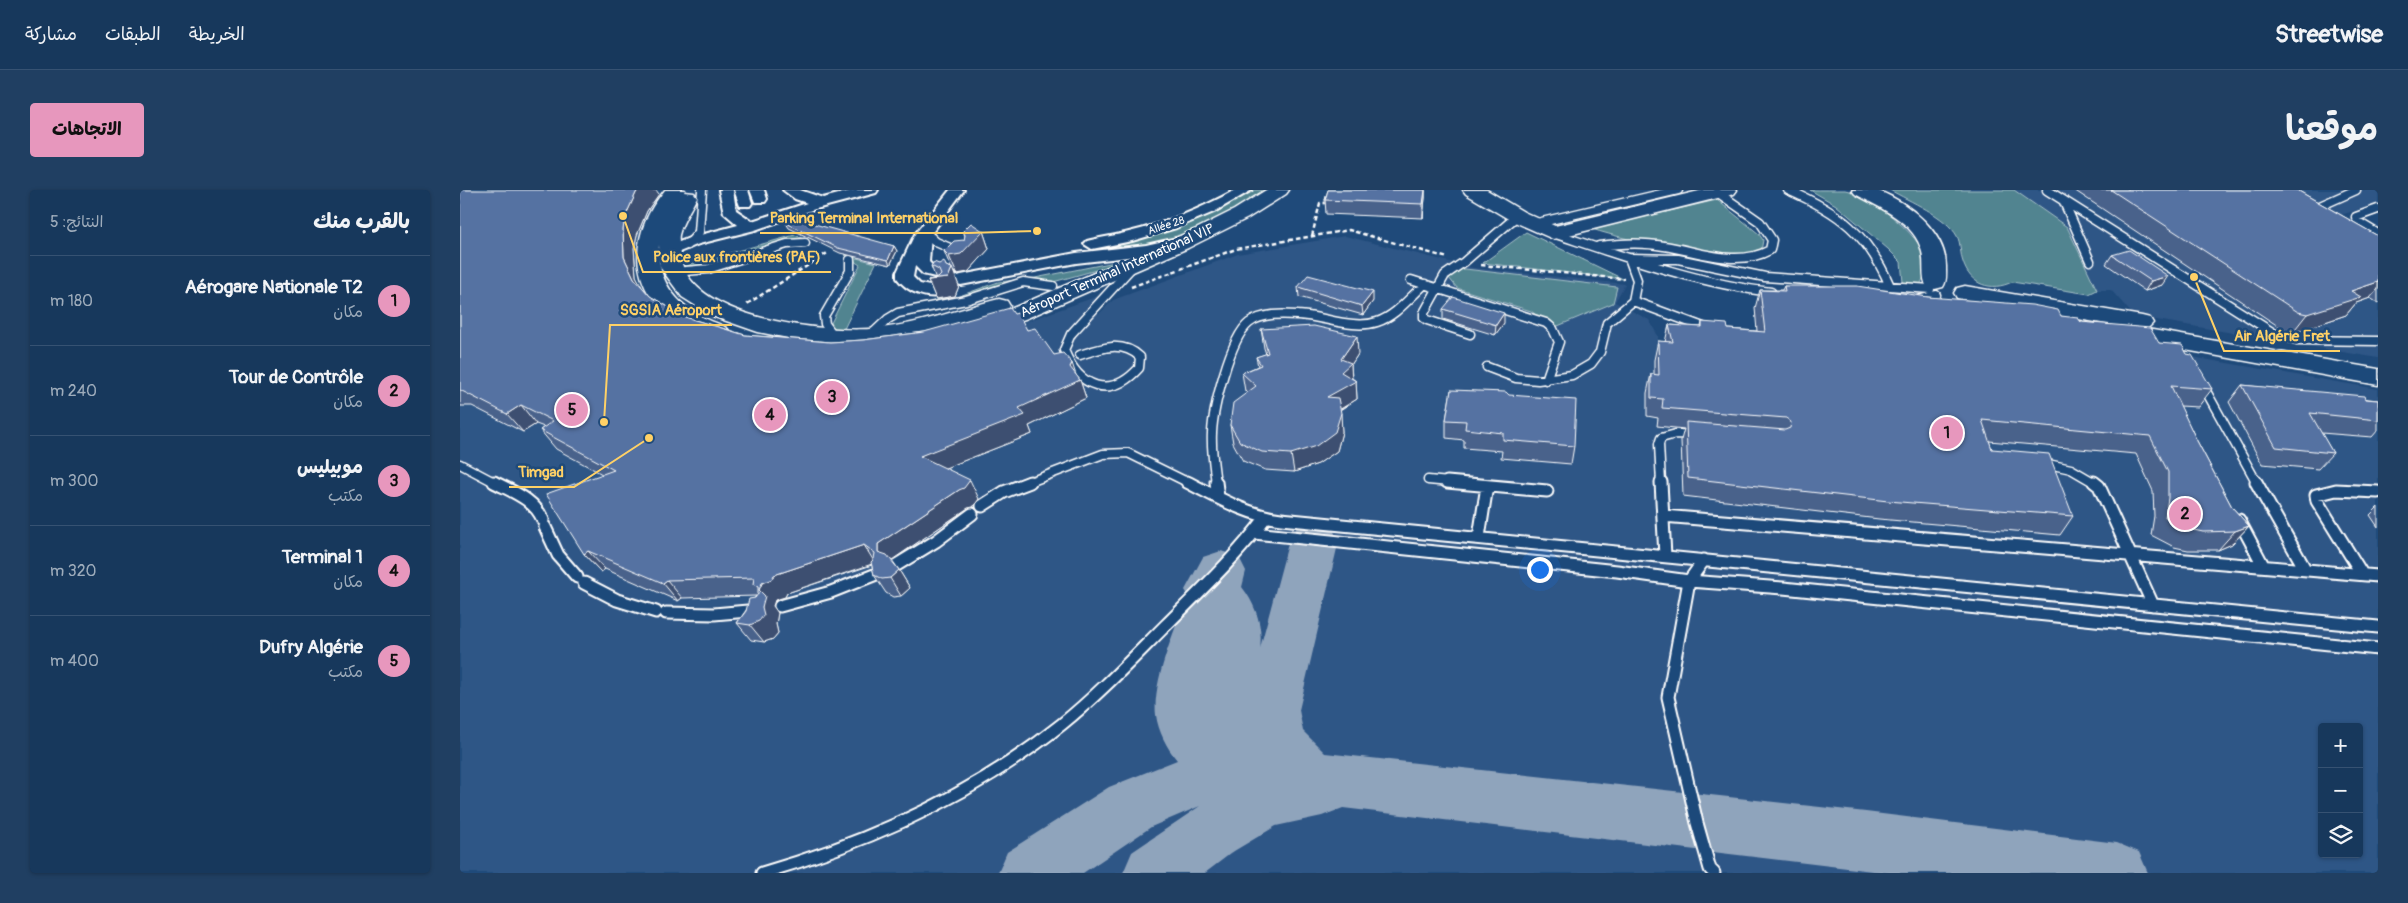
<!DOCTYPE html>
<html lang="ar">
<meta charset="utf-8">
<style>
:root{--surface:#17385c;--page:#203f62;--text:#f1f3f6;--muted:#9eacbb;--line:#365272;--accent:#e797bd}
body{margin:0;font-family:Pangolin,"Playpen Sans Arabic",sans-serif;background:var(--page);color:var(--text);direction:rtl}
.controls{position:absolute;right:15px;bottom:15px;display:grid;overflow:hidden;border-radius:5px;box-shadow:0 1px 4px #0004}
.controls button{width:45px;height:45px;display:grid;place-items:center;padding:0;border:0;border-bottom:1px solid var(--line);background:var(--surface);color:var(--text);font:25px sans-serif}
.you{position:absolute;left:1079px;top:379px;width:18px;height:18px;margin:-12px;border:4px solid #fff;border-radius:50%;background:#1a73e8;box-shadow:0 0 0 8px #1a73e833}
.badge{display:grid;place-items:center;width:32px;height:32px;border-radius:50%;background:var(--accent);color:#111;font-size:16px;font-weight:700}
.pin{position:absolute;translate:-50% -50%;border:2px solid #fff;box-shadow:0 1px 5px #0006}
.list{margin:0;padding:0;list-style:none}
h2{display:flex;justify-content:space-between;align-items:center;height:65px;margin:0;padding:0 20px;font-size:21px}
h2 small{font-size:16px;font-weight:400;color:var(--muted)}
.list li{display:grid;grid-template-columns:32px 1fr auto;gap:15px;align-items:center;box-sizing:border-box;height:90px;padding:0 20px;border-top:1px solid var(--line)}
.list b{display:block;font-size:19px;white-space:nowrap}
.list p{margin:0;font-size:16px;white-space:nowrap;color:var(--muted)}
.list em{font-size:16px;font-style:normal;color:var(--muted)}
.icon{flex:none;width:28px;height:28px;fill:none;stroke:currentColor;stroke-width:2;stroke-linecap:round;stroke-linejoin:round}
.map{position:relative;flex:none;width:1918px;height:683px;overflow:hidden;direction:ltr;border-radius:5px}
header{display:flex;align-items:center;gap:30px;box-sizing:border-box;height:70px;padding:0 25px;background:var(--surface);border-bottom:1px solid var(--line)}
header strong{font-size:24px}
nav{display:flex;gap:28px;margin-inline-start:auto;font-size:18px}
.intro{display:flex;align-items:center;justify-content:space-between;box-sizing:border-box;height:120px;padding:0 30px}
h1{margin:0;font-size:35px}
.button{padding:12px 22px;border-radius:5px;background:var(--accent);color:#111;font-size:18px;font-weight:700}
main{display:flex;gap:30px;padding:0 30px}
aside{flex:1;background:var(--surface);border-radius:5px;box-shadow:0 1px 4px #0004}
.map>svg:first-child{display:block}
.built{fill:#2f5686;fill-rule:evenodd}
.green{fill:#518490;stroke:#a8c2c8}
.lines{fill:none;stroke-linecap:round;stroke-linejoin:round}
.taxiway{fill:#8fa4bc;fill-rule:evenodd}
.street-tunnel{stroke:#41658e;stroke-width:17;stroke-dasharray:17 8;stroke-linecap:butt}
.lane-far1-casing{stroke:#fff;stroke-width:11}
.lane-casing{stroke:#fff;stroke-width:15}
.street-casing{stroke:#fff;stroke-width:4}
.secondary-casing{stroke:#fff;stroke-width:3}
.path{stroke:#fff;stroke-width:2.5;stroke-dasharray:4.5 3;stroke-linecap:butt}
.lane-far1{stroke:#1f4a7a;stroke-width:8}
.lane{stroke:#1f4a7a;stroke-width:11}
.street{fill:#1f4a7a;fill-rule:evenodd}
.secondary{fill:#1f4a7a;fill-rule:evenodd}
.wall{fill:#49628b;stroke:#fff}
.shaded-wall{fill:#3c5071;stroke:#fff}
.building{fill:#5572a2;stroke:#fff}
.labels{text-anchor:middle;stroke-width:5;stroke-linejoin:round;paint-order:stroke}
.far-street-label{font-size:11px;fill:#fff;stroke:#1f4a7a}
.street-label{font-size:14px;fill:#fff;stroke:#1f4a7a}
.leader{fill:none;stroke:#ffd166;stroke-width:2}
.callout-dot{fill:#ffd166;stroke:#1f4a7a;stroke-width:2}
.callout-label{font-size:15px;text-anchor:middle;font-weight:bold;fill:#ffd166;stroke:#1f4a7a;stroke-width:5;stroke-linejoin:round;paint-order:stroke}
</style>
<header>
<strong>Streetwise</strong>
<nav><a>الخريطة</a><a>الطبقات</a><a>مشاركة</a></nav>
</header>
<div class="intro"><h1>موقعنا</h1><a class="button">الاتجاهات</a></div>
<main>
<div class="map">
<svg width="1918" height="683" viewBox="0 0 1918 683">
<rect width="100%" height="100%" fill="#1f4a7a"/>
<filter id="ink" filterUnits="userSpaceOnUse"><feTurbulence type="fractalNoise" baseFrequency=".02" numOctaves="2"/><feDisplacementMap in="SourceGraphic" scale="10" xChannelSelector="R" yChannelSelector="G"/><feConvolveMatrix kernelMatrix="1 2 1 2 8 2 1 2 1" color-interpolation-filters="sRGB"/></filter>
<g filter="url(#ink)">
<path class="built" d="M0,0H177L203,4L186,28L177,51L176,86L187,106L258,154L556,135L641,105L627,120L639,124L653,110L778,64L885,46L1014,78L1165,94L1155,112L1189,130L1198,146V161L1299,160L1295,118L1679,158L1918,199V683H0ZM1862,537H1899V664H1862Z
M1554,0H1918V14L1873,27L1918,54V168L1674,126L1651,100H1637L1607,37Z"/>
<path class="green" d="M790,0H809C793,10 777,21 760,29C711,54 658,60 604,68C677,53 726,38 790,0Z
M1350,0C1361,0 1374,0 1385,0C1408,4 1461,45 1466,69C1467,77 1464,88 1460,95H1452L1443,92L1441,72L1428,59L1376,15Z
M1430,0H1554L1607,37L1637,100L1629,104L1552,92C1531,102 1510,95 1503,72C1500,64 1501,53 1497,46C1486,26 1449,11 1430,0Z
M1257,10L1299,44L1303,50L1301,61C1266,72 1168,51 1132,39Z
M1066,42L1163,89L1023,73Z
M335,45L348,51L243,77L229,79L223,76Z
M385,65L416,73L382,143L373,138L371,133L400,75Z
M690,65L586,94H565L491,113H470L477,109L494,108L538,92L575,88Z
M1005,79L1157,97L1153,113L1093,138L1071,121L997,98L989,88L995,80Z"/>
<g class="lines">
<path class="taxiway" d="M854,331L871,337L879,350L839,520L843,541L865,563L1406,622L1657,653L1679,662L1688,683H1429L883,618L862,626L816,636L774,661L745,683H663L672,662L740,616L691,637L623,683H538L547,662L649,597L717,570C707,558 698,541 696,525C692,492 716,436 728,405L725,400L743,367L761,361L779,367L786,381L782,397C796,415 803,436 800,458L829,350L837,337Z"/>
<path class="street-tunnel" d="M293,11L295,16
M276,16L278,21
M487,85L506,84"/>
<defs>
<path id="lane-far1" d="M1328,0C1379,22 1408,44 1430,96
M1587,0L1815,144L1837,150L1918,151
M1604,12L1630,71
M1918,19L1896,27L1898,32L1918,44
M1851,20L1896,0
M1073,34L1218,0
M464,41L476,52L499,62
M1093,43C1162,66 1239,94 1311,102
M228,55L239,42L242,0
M1139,56C1161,53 1183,52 1204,56C1239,61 1277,78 1310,60L1312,50L1300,32L1257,2
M215,82L248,79L327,54L345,53
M951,90L1086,133L1093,139L1099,152L1086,190
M1458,110L1476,105
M1173,111L1254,141
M1010,144L967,130L964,128V123L985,85L1004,72L1057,26
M374,146L365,134L364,126L390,81V70
M410,146L428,129L438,123L506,110L563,92L593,96
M620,165C641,158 662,150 680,167L679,178C650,210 619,198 604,160L611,144L673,76
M1027,177L1056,188L1078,190L1112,185L1131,174L1140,162L1147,133L1173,111L1177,90L1169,68L1218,69L1305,87L1470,99
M1741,192L1797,293
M1579,272L1611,279L1635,293
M0,274L36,293
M968,290L1000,293
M567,293L643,264L668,263L729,293
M756,293C754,277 751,260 752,243C753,219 770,148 789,133C802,123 823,124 838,125C863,126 893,140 917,132C936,126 950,107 965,94
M1201,293L1199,254L1201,248L1216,244L1235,245"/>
<path id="lane" d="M34,292C53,302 74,309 83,330
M727,292C757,307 787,325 821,329L1918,437
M756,292L758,307
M987,292L1087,301
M1201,292L1205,366
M1634,292L1639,296L1693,415
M1796,292L1845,379
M522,316L544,302L570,292
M1203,326L1918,386
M1779,330L1803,375
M85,337L98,365L117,387
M794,343L1157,381L1229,391L1323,398L1918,459
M1019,347L1027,296
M1244,370L1229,391L1208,507L1237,633L1250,679L1254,683
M435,376L476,351L512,324
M1902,384L1857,311L1856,305L1876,300L1918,302
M124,393L157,410L196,422
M320,416L371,402L419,383
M206,423L254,424L299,420
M302,683C409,652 514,605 602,534C639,504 672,469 706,435C741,400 776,367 806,327"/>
<path id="street" d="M259,0H273L276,20L292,31L347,13L335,9L323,0H340L363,8L394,0H418L416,3L352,20L295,40L239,54L212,65H202L199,62L202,59L229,48L278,35L264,23Z
M274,0H288L292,13L290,16H280Z
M290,0H304L307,9L305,12H295Z
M490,0H504L471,44L469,72L474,77L493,82L495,85L487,90L463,84L455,76L453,87L460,94L485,99L487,102L485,105C467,110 447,102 437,88V82L455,44Z
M775,0H792L754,22L716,38L672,51L632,59L624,54L627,51C641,47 655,46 669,42C706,33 741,19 775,0Z
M717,48L725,53L722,56L686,65L616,73L501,95L495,93L493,90L495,87L501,85L616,63L686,55Z"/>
<path id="secondary" d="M205,0H225L224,2L234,3L237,7C231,19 222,32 219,45C218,50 220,58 220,64C226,129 360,142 410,139C455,136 496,120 539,109L547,111L550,116L548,120L734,40L774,20L806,0H829L826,4L788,28L728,58L565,129L522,143L514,141L511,136L513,132L459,146L410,153L377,154L338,150L298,142L252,126L222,107L200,77L199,55C196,91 217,116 249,130C257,134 266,135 271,143L268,148C255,152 244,145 232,140C169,111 163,50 205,0Z
M1003,0H1027L1064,22L1095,36L1243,0H1277L1274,4L1093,49L1050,30L1006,4Z
M1392,0C1400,0 1411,0 1419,1C1449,13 1487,43 1486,78C1486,85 1487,91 1483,97L1475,99L1467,97C1461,88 1465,73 1462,62C1456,33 1419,17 1395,4Z
M1505,96L1682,126L1690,128L1693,133L1687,139L1918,179V195L1659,148L1651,146L1648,141L1653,135L1497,108L1494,103L1497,98Z"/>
</defs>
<use href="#lane-far1" class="lane-far1-casing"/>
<use href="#lane" class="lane-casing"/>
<use href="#street" class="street-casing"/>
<use href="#secondary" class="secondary-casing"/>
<path class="path" d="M852,46L860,13H868
M1021,75L1164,89
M671,97L776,59L889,40L988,68
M287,114L369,62"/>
<use href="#lane-far1" class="lane-far1"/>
<use href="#lane" class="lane"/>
<use href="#street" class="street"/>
<use href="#secondary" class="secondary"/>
</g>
<path class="wall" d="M0,0L199,4L187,21L177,45L174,58L176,86L181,96L190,106L225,127L285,145L370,152L403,150L464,142L554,124L567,140L616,185L620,190L626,208L569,236L572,244L485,278L519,309L513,317L508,318L432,370L439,380L450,398L441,406L433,407L426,403L414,385L412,375L327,403L325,407L315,410L313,416L318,423L316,434L318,443L313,449L304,452L291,450L277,433L296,406L222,408L218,411L145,379L141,382L124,364L142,284L96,259L80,240L84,237L76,234L63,242L12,216H0Z
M868,0H965V8L963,28L866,24L865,10Z
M1614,0H1837L1918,46V113L1910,108L1896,113L1886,125L1832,143L1824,140Z
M326,33L434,56L437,61L430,75L380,63L329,38Z
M503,41H523L529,59L508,82L497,84L493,81L499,96L495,106L476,109L468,90L476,89L471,76H486L491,78L484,61L504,50L505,46Z
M1652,65L1702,95L1685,101L1646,74Z
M1324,96L1468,107L1601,126L1621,132L1699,153L1727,164L1752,199L1738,217L1720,216L1736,249L1772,317L1789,336L1772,354L1758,360H1728L1714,357L1691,345L1694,326L1693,301L1676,264L1529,251L1532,259L1613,326L1600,345L1419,329L1223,306L1221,250L1224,239L1197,236L1198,228L1187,226V203L1191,184L1194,185V170L1198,151L1205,152L1209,135L1241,137L1242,132L1268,139L1297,141L1295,118L1300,100H1322Z
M838,97L913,111L903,125L839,107Z
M983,119L1044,133L1035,145L983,129Z
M801,139L898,164L891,175L892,188L896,191L897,209L880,220L882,242L877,261L858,274L834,282L805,280L783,271L773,253L770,235L787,203L785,201L782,183L798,176L796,167L806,164L804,158Z
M1782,195L1918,210V240L1912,247L1861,243L1873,263L1858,279L1802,274L1769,212Z
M991,200L1114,256L1111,274L1041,268L1042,261L1004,258V250L986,248V230Z
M1918,317V337L1910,325Z"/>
<path class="shaded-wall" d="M178,0H196L199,4L187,21L177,45L174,58L176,86L187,106L174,88L164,67L163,40L165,27L176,3Z
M965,0V8L963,28V14Z
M523,41L529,59L508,82L497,84L489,66Z
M434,56L437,61L430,75L428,70Z
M492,78L499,96L495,106L476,109L468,90L488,88Z
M1708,86L1702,95L1685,101L1691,91Z
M1918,92V99L1910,108L1896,113L1886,125L1832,143L1847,124L1891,101Z
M913,102V111L903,125L902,116Z
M1044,123V133L1035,145L1036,135Z
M897,146L898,164L891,175L892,191H896L897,209L869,226L867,207L881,169Z
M612,173L618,191L620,190L626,208L569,236L572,244L470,284L460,266L559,218L610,177Z
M61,215L76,234L63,242L47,224Z
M881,223L882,242L877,261L858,274L834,282L831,264Z
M510,290L519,309L513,317L508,318L429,372L418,362V354L499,300Z
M1789,336L1772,354L1758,360L1775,341Z
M404,355L415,373L327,403L325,407L315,410L313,416L318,423L316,434L318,443L313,449L304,452L290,435L302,417L299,400L302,393L314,385Z
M128,361L145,379L141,382L124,364Z
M439,380L450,398L441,406L430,388Z
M207,390L222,408L218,411L203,393Z"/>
<path class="building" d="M0,0H178L176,3L165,27L163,40L164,67L174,88L190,106L225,127L285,145L370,152L403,150L464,142L550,118L554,124L558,123L567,140L575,138L594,165L603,163L612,173L610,177L620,190L559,218L565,225L460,266L510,290L504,298L499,300L418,354V362L427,365L439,380L430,388L422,389L414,385L411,372L414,369L415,363L404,355L314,385L312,389L302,393L299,400L305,406L302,417L304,425L299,431L290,435L277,433L286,421L289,409L295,408L298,404V397L293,394L294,388L207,390L203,393L128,361L124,364L86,304L154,280L80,240L93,231L61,215L47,224L0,200Z
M868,0H965L963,14L865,10Z
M1651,0H1837L1918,46V92L1891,101L1901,107L1847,124L1838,122Z
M329,27L434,56L428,70L378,58L326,33Z
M511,33L523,41L501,64L489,66L484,61L494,51L504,50L505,45L503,41Z
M1669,60L1708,86L1691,91L1652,65Z
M484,71L486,76L492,78L488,88L468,90L478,88L481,85L479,80L471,76L474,72L479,74Z
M848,85L913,102L902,116L838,97Z
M1324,96H1397L1468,107L1572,115L1598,120L1601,126L1618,128L1621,132L1690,138L1699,153L1722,155L1727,164L1732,165L1752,199L1711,196L1736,249L1772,317L1789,336L1775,341L1743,342L1729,339L1705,327L1708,308V282L1690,246L1522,230L1532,259L1589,264L1613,326L1428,311L1228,288L1226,232L1325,240L1330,238L1331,232L1326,228L1202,218L1203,209L1191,208V184L1199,185L1198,151L1213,152L1209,135L1242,137V132L1267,134L1268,139L1305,142L1300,100L1325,101Z
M993,107L1044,123L1036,135L983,119Z
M854,136L897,146L881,169L891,173L881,182L896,191L867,207L878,208L881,223L875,242L856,256L831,264L802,262L780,252L770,235L773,213L796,196L782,183L801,175L796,167L808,163L801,139Z
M1782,195L1904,206L1905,209L1918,210V230L1850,223L1873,263L1816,257Z
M991,200L1046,202L1049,205L1116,210L1114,256L1043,250V243L1005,239L1006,231L986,230Z"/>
</g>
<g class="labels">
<g class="far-street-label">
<text transform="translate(706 35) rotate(-18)" y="4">Allée 28</text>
</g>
<g class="street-label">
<text transform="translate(657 80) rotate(-24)" y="5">Aéroport Terminal International VIP</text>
</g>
</g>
<path class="leader" d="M577 41L508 43H300M163 26L183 82H371M144 232L150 135H272M1734 87L1764 161H1880M189 248L114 297H49"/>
<g class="callout-dot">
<circle cx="577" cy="41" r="5"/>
<circle cx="163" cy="26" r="5"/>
<circle cx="144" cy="232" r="5"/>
<circle cx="1734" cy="87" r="5"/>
<circle cx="189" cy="248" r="5"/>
</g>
<g class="callout-label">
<text x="404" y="33">Parking Terminal International</text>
<text x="277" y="72">Police aux frontières (PAF)</text>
<text x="211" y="125">SGSIA Aéroport</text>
<text x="1822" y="151">Air Algérie Fret</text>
<text x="81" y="287">Timgad</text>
</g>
</svg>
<div class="controls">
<button>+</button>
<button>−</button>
<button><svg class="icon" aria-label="layers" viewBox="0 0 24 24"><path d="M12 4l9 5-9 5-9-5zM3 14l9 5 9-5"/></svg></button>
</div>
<div class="you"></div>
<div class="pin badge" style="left:1487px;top:243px">1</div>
<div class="pin badge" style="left:1725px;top:324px">2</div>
<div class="pin badge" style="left:372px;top:207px">3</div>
<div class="pin badge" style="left:310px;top:225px">4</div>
<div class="pin badge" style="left:112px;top:220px">5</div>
</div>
<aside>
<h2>بالقرب منك<small>النتائج: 5</small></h2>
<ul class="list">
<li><span class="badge">1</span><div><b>Aérogare Nationale T2</b><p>مكان</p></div><em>180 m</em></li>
<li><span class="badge">2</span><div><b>Tour de Contrôle</b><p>مكان</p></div><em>240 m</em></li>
<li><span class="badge">3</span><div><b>موبيليس</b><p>مكتب</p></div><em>300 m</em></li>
<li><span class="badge">4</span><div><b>Terminal 1</b><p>مكان</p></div><em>320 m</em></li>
<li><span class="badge">5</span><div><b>Dufry Algérie</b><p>مكتب</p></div><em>400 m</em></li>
</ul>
</aside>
</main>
